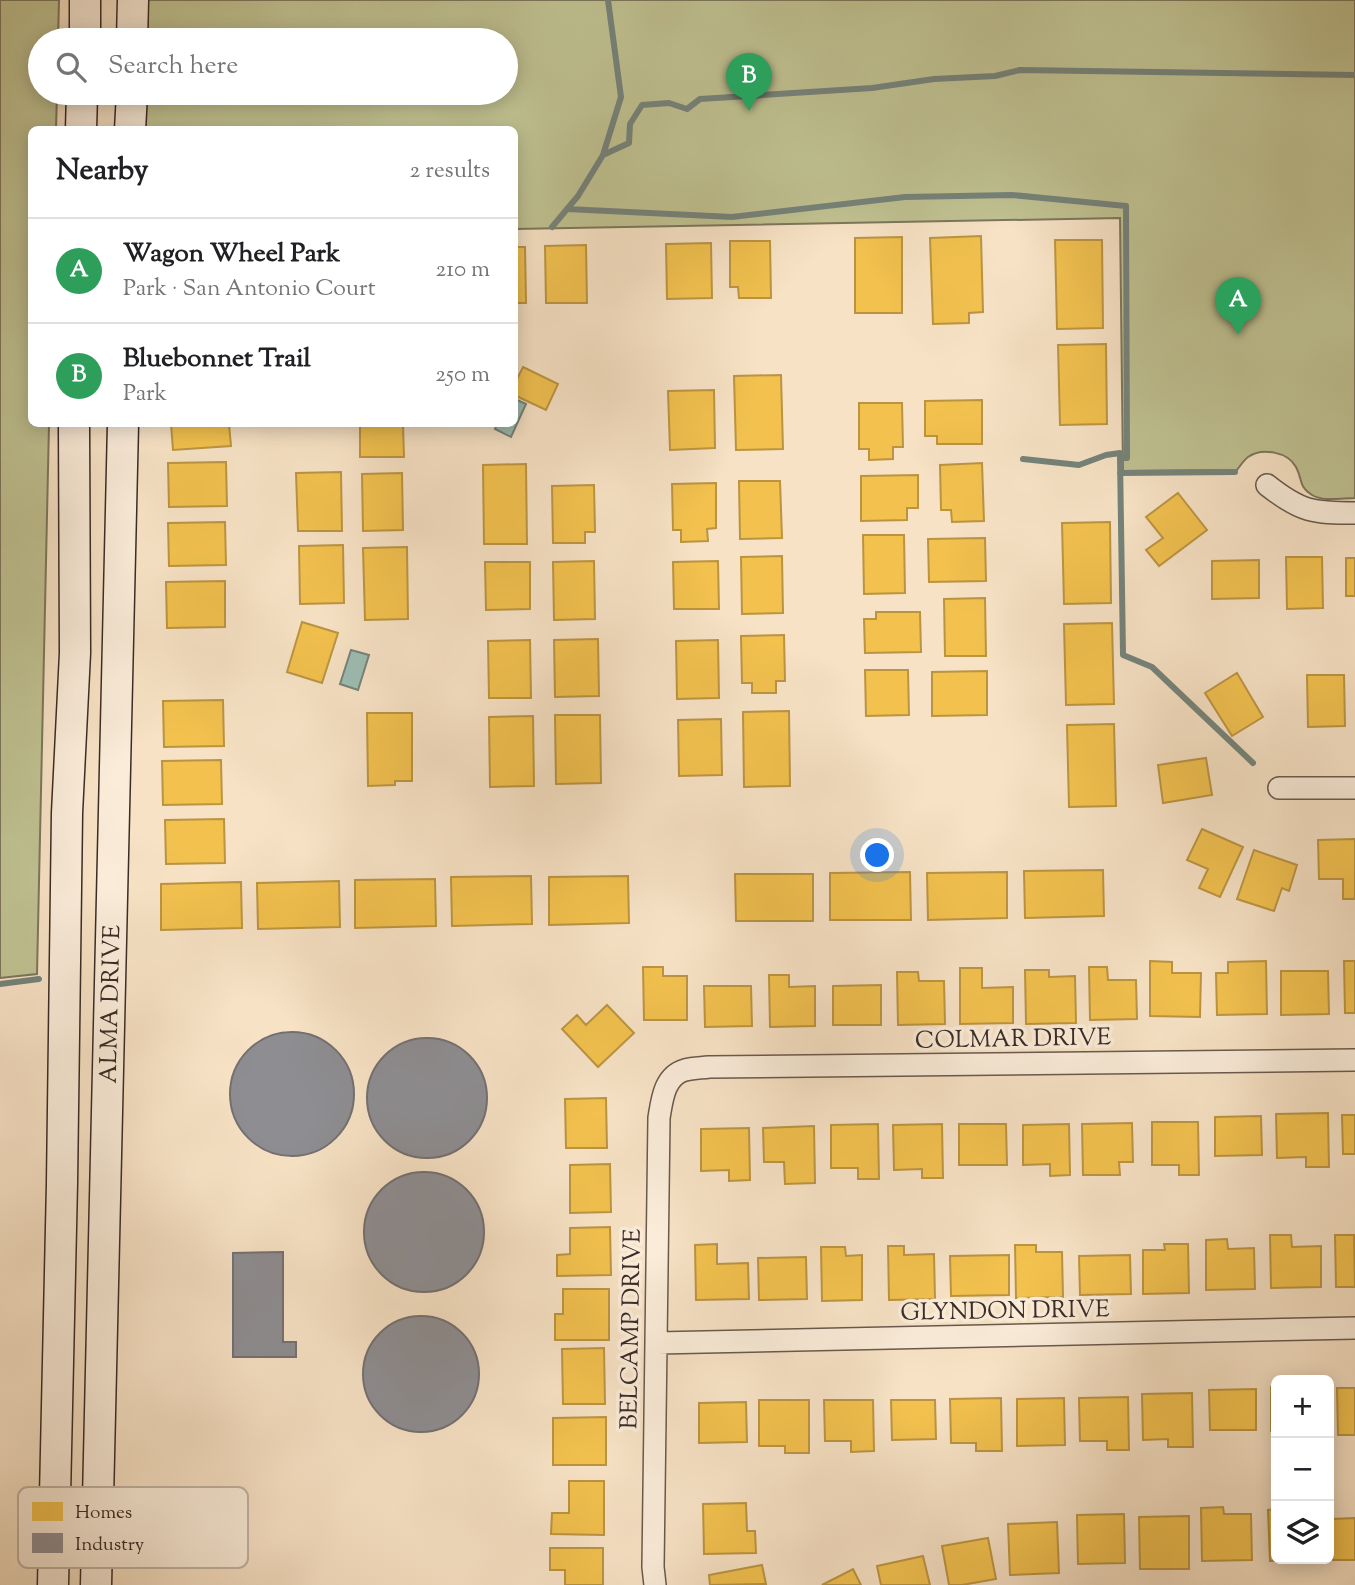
<!DOCTYPE html>
<meta charset="utf-8">
<style>
:root{--surface:#fff;--page:#f6f6f6;--text:#202124;--muted:#757577;--line:#e0e0e0;--accent:#0f766e}
body{margin:0;font-family:"Sorts Mill Goudy",serif;background:var(--page);color:var(--text)}
.controls{position:absolute;right:21px;bottom:21px;display:grid;overflow:hidden;border-radius:10px;box-shadow:0 4px 18px #0003}
.controls button{width:63px;height:63px;display:grid;place-items:center;padding:0;border:0;border-bottom:2px solid var(--line);background:var(--surface);color:var(--text);font:35px sans-serif}
.you{position:absolute;left:878px;top:856px;width:24px;height:24px;margin:-18px;border:5px solid #fff;border-radius:50%;background:#1a73e8;box-shadow:0 0 0 10px #1a73e833}
.badge{display:grid;place-items:center;width:46px;height:46px;border-radius:50%;background:var(--accent);color:#fff;font-size:23px;font-weight:700}
.pin{position:absolute;translate:-50% -58px;filter:drop-shadow(0 2px 4px #0008)}
.pin::after{content:'';position:absolute;top:37px;width:24px;height:21px;background:inherit;clip-path:polygon(0 0,100% 0,50% 100%)}
.list{margin:0;padding:0;list-style:none}
h2{display:flex;justify-content:space-between;align-items:center;height:91px;margin:0;padding:0 28px;font-size:30px}
h2 small{font-size:23px;font-weight:400;color:var(--muted)}
.list li{display:grid;grid-template-columns:46px 1fr auto;gap:21px;align-items:center;box-sizing:border-box;height:105px;padding:0 28px;border-top:2px solid var(--line)}
.list b{display:block;font-size:26px;white-space:nowrap}
.list p{margin:0;font-size:23px;white-space:nowrap;color:var(--muted)}
.list em{font-size:23px;font-style:normal;color:var(--muted)}
.icon{flex:none;width:38px;height:38px;fill:none;stroke:currentColor;stroke-width:2;stroke-linecap:round;stroke-linejoin:round}
.map{position:relative;flex:none;width:1355px;height:1585px;overflow:hidden}
.search{position:absolute;background:var(--surface);box-shadow:0 4px 18px #0003;left:28px;top:28px;width:490px;height:77px;display:flex;align-items:center;gap:18px;box-sizing:border-box;padding:0 24px;border-radius:38px;color:var(--muted);font-size:26px}
.panel{position:absolute;background:var(--surface);box-shadow:0 4px 18px #0003;left:28px;top:126px;width:490px;height:301px;border-radius:10px}
.map>svg:first-child{display:block}
.green{fill:#c0c292;stroke:#7d765c;stroke-width:2}
.water{fill:#9dbeb4;stroke:#75837b;stroke-width:2}
.homes{fill:#f2c14e;stroke:#bb9442;stroke-width:2}
.industry{fill:#8d8d92;stroke:#747072;stroke-width:2}
.lines{fill:none;stroke-linecap:round;stroke-linejoin:round}
.stream{stroke:#75837b;stroke-width:6}
.street-casing{stroke:#69594e;stroke-width:24}
.secondary-casing{stroke:#3a2b26;stroke-width:33}
.street{stroke:#faecd9;stroke-width:21}
.secondary{stroke:#faecd9;stroke-width:30}
.labels{text-anchor:middle;stroke-width:7;stroke-linejoin:round;paint-order:stroke}
.street-label{font-size:24px;fill:#3a2b26;stroke:#faecd9}
.key{fill:#faecd9;stroke:#c0b2a3;stroke-width:2}
.key-label{font-size:19px;fill:#3a2b26}
</style>
<div class="map">
<svg width="1355" height="1585" viewBox="0 0 1355 1585">
<rect width="100%" height="100%" fill="#f7e2c5"/>
<filter id="stains"><feTurbulence type="fractalNoise" baseFrequency=".00286" numOctaves="4"/><feColorMatrix values="0 0 0 0 .2 0 0 0 0 .09 0 0 0 0 .02 0 0 0 .5 -.17"/></filter>
<radialGradient id="worn" r=".72"><stop offset=".6" stop-color="#630" stop-opacity="0"/><stop offset="1" stop-color="#630" stop-opacity=".3"/></radialGradient>
<path class="green" d="M0,0H59L58,40H40V93H57L56,129L32,130V424H49L37,974L0,978Z
M145,0H1355V498C1342,498 1323,502 1312,495C1298,486 1303,480 1296,467C1288,452 1262,447 1248,457C1244,460 1240,466 1237,470L1123,471L1120,218L515,229L514,130H142L143,93H506V40H144Z"/>
<path class="water" d="M515,399L526,404L511,437L495,429L497,424H514Z
M351,650L369,655L358,690L340,684Z"/>
<path class="homes" d="M981,236L983,312L969,313V323L933,324L930,238Z
M902,237V313H855V238Z
M1055,240H1102L1103,328L1057,329Z
M730,241H770L771,298H739L738,287H730Z
M711,243L712,298L667,299L666,244Z
M586,245L587,303H546L545,246Z
M514,247H525L526,303H514Z
M1106,344L1107,424L1060,425L1058,345Z
M523,367L558,384L546,410L514,395V385Z
M781,375L783,449L736,450L734,376Z
M714,390L715,448L670,450L668,391Z
M982,400V444H937V436H925V401Z
M859,403H902L903,447H893V459L869,460V449H859Z
M171,424H229L231,446L173,450Z
M360,424H403L404,457H360Z
M226,462L227,506L169,507L168,463Z
M982,463L984,521L952,522L951,510H941L940,465Z
M526,464L527,544H484L483,465Z
M341,472L342,531H298L296,473Z
M402,473L403,530L363,531L362,474Z
M918,475V508H907V520L861,521V476Z
M739,481H780L782,538L740,539Z
M716,483V528L707,529L708,541L681,542V530H673L672,484Z
M594,485L595,532H585V543H553L552,486Z
M1178,493L1207,530L1159,566L1146,550L1163,538L1146,517Z
M225,522L226,565L169,566L168,523Z
M1110,522L1111,603L1064,604L1062,523Z
M863,535H904L905,593L864,594Z
M985,538L986,581L929,582L928,539Z
M343,545L344,603L300,604L299,546Z
M407,547L408,619L365,620L363,548Z
M782,556L783,613L742,614L741,557Z
M1286,557H1322L1323,608L1287,609Z
M1346,558H1355V596H1346Z
M1259,560V598L1212,599V561Z
M594,561L595,619L554,620L553,562Z
M718,561L719,609H674L673,562Z
M485,562H530V609L486,610Z
M225,581V627L167,628L166,582Z
M985,598L986,656H945L944,599Z
M876,612H920L921,652L865,653L864,619H876Z
M302,622L338,633L322,683L287,672Z
M1112,623L1114,704L1066,705L1064,624Z
M784,635L785,681H776V693H752V683H742L741,636Z
M598,639L599,696L555,697L554,640Z
M530,640L531,698H489L488,641Z
M718,640L719,698L677,699L676,641Z
M865,670H908L909,715L866,716Z
M987,671V715L932,716V672Z
M1237,673L1263,717L1232,736L1205,693Z
M1307,675H1344L1345,726L1308,727Z
M223,700L224,746L164,747L163,701Z
M789,711L790,786L744,787L743,712Z
M367,713H412V781H395V785L368,786Z
M555,715H600L601,783L556,784Z
M533,716L534,786L490,787L489,717Z
M721,719L722,775L679,776L678,720Z
M1114,724L1116,806L1069,807L1067,725Z
M1206,758L1212,795L1163,803L1158,765Z
M221,760L222,804L163,805L162,761Z
M224,819L225,863L166,864L165,820Z
M1202,829L1243,847L1220,897L1199,888L1208,869L1187,860Z
M1355,839V899H1343V879H1319L1318,840Z
M1254,850L1297,865L1289,891L1282,888L1274,911L1237,899Z
M1103,870L1104,916L1025,918L1024,871Z
M910,872L911,920H830V873Z
M1007,872V918L928,920L927,873Z
M735,874H813V921H736Z
M531,876L532,924L452,926L451,877Z
M628,876L629,923L549,925V877Z
M435,879L436,926L355,928V880Z
M339,881L340,927L258,929L257,883Z
M241,882L242,928L161,930V884Z
M1150,961L1172,962V973H1201L1200,1017L1150,1016Z
M1266,961L1267,1014L1217,1015L1216,973H1228V962Z
M1344,961H1355V1013H1345Z
M643,967H663V976H687V1020H644Z
M1089,967H1107L1108,980H1136L1137,1019L1090,1020Z
M960,968H982V988L1013,987V1023L960,1024Z
M1025,970H1049V977L1075,976L1076,1023L1026,1024Z
M1281,971H1328L1329,1014L1281,1015Z
M897,972H918L919,981H944L945,1024L898,1025Z
M769,975H789V987L815,986V1026L770,1027Z
M881,985V1025H833V986Z
M704,986H751L752,1026L705,1027Z
M607,1005L634,1033L598,1067L562,1029L577,1015L586,1025Z
M606,1098L607,1148H566L565,1099Z
M1328,1113L1329,1167H1306V1157L1277,1158L1276,1114Z
M1342,1115H1355V1154H1343Z
M1261,1116L1262,1155L1215,1156V1117Z
M1152,1122H1198L1199,1175H1179V1165H1152Z
M1132,1123L1133,1162H1119L1120,1175H1083L1082,1124Z
M878,1124L879,1179H858V1168H831V1125Z
M942,1124L943,1178H922V1169L894,1170L893,1125Z
M959,1124H1006L1007,1165H959Z
M1069,1124L1070,1175L1050,1176V1164L1023,1165V1125Z
M814,1126L815,1183L785,1184L784,1162H764L763,1128Z
M749,1128L750,1180L729,1181V1170L701,1171V1129Z
M610,1164L611,1212L570,1213V1165Z
M610,1227L611,1275L557,1276V1255L570,1254V1228Z
M1270,1235H1291L1292,1247L1321,1246V1287L1271,1288Z
M1335,1235H1354L1355,1287H1336Z
M1227,1239L1228,1249L1254,1248L1255,1289L1206,1290V1240Z
M717,1244V1264L748,1263L749,1299L696,1300L695,1245Z
M1164,1244H1188L1189,1293L1143,1294V1250H1165Z
M1015,1245H1036V1252H1062L1063,1297L1016,1298Z
M888,1246H904V1255L934,1254L935,1299L889,1300Z
M821,1247H845L846,1256L862,1255V1300L822,1301Z
M1009,1255V1295L951,1296L950,1256Z
M1130,1255L1131,1294L1080,1295L1079,1256Z
M806,1257L807,1299L759,1300L758,1258Z
M563,1289H609V1340H555V1314H563Z
M604,1348L605,1404H563L562,1349Z
M1271,1387H1276V1431H1271Z
M1337,1388H1355V1435H1338Z
M1256,1389V1430H1210L1209,1390Z
M1192,1393L1193,1447H1168V1439L1143,1440L1142,1394Z
M1128,1397L1129,1450H1107V1441H1080L1079,1398Z
M1001,1398L1002,1451H976V1443H951L950,1399Z
M1064,1398L1065,1445L1017,1446V1399Z
M759,1400H809V1453H785V1446H759Z
M824,1400H873L874,1451L851,1452V1441H825Z
M891,1400H935L936,1439L892,1440Z
M746,1402L747,1442L699,1443V1403Z
M606,1417V1465H553V1418Z
M569,1481H604V1535L551,1534L552,1513H569Z
M746,1503L747,1531H755L756,1553L704,1554L703,1504Z
M1223,1507L1224,1514H1251L1252,1560L1202,1561L1201,1508Z
M1276,1509V1559H1315L1270,1561L1268,1510Z
M1124,1514L1125,1563L1078,1564L1077,1515Z
M1189,1516V1569H1140L1139,1517Z
M1355,1518V1560H1333L1332,1519Z
M1057,1522L1059,1573L1010,1575L1008,1524Z
M988,1538L996,1579L962,1585H949L942,1546Z
M550,1548H603V1585H565V1570H550Z
M923,1556L930,1585H881L877,1566Z
M762,1565L766,1584L710,1585L709,1575Z
M853,1569L861,1585H822Z"/>
<path class="industry" d="M230 1094a62 62 0 1 1 124 0a62 62 0 1 1-124 0Z
M367 1098a60 60 0 1 1 120 0a60 60 0 1 1-120 0Z
M364 1232a60 60 0 1 1 120 0a60 60 0 1 1-120 0Z
M283,1252V1342H296V1357H233V1253Z
M363 1374a58 58 0 1 1 116 0a58 58 0 1 1-116 0Z"/>
<g class="lines">
<path class="stream" d="M603,155L629,143L630,124L642,105L669,103L687,109L700,99L872,88L934,79L995,76L1020,70L1355,75
M567,209L732,217L905,197L1012,195L1126,206L1127,458H1120L1123,655L1152,667L1253,763
M552,227L578,196L603,155L621,97L608,0
M1023,459L1079,465L1106,455L1120,453V458
M1120,473L1235,472
M0,984L39,979"/>
<defs>
<path id="street" d="M1267,485C1301,512 1313,513 1355,513
M1279,788H1355
M657,1343L1355,1328
M655,1585L653,1567L659,1118C662,1100 664,1076 685,1070C693,1068 701,1068 709,1067L1355,1060"/>
<g id="secondary">
<path d="M85,40V0"/>
<path d="M132,40L133,0"/>
<path d="M81,130L82,93"/>
<path d="M130,130L132,93"/>
<path d="M53,1585L62,1183L67,813L75,653L74,424"/>
<path id="s1" d="M96,1585L123,424"/>
</g>
</defs>
<use href="#street" class="street-casing"/>
<use href="#secondary" class="secondary-casing"/>
<use href="#street" class="street"/>
<use href="#secondary" class="secondary"/>
</g>
<g class="labels">
<g class="street-label">
<text dy="8" stroke="none"><textPath href="#s1" startOffset="581">ALMA DRIVE</textPath></text>
<text transform="translate(1013 1038) rotate(-1)" y="8">COLMAR DRIVE</text>
<text transform="translate(1005 1310) rotate(-1)" y="8">GLYNDON DRIVE</text>
<text transform="translate(630 1329) rotate(-89)" y="8">BELCAMP DRIVE</text>
</g>
</g>
<rect x="18" y="1487" width="230" height="81" rx="10" class="key"/>
<rect x="32" y="1502" width="31" height="19" fill="#f2c14e"/>
<rect x="32" y="1533" width="31" height="20" fill="#8d8d92"/>
<g class="key-label">
<text x="75" y="1518">Homes</text>
<text x="75" y="1550">Industry</text>
</g>
<rect width="100%" height="100%" filter="url(#stains)"/>
<rect width="100%" height="100%" fill="url(#worn)"/>
</svg>
<div class="controls">
<button>+</button>
<button>−</button>
<button><svg class="icon" aria-label="layers" viewBox="0 0 24 24"><path d="M12 4l9 5-9 5-9-5zM3 14l9 5 9-5"/></svg></button>
</div>
<div class="you"></div>
<div class="pin badge" style="left:1238px;top:335px;background:#2e9e5b">A</div>
<div class="pin badge" style="left:749px;top:111px;background:#2e9e5b">B</div>
<div class="search"><svg class="icon" aria-label="search" viewBox="0 0 24 24"><circle cx="10" cy="10" r="6"/><path d="M15 15l6 6"/></svg>Search here</div>
<section class="panel">
<h2>Nearby<small>2 results</small></h2>
<ul class="list">
<li><span class="badge" style="background:#2e9e5b">A</span><div><b>Wagon Wheel Park</b><p>Park · San Antonio Court</p></div><em>210 m</em></li>
<li><span class="badge" style="background:#2e9e5b">B</span><div><b>Bluebonnet Trail</b><p>Park</p></div><em>250 m</em></li>
</ul>
</section>
</div>
